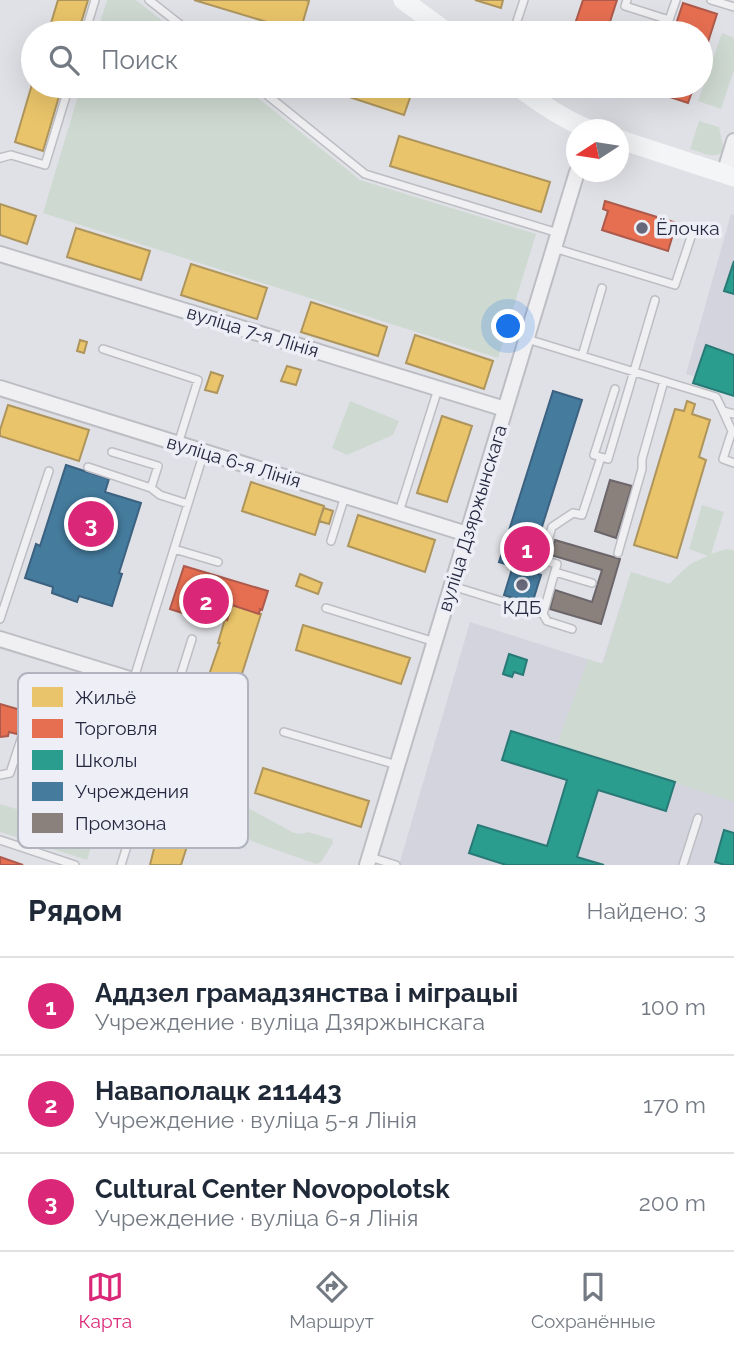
<!DOCTYPE html>
<html lang="ru">
<meta charset="utf-8">
<style>
:root{--surface:#fff;--page:#f6f6f7;--text:#1f2937;--muted:#747a83;--line:#e0e1e3;--accent:#db2777}
body{margin:0;font-family:Raleway,sans-serif;background:var(--page);color:var(--text)}
.compass{position:absolute;left:566px;top:119px;width:63px;height:63px;border-radius:50%;background:var(--surface);box-shadow:0 7px 28px #0002;rotate:258deg}
.you{position:absolute;left:509px;top:327px;width:24px;height:24px;margin:-18px;border:5px solid #fff;border-radius:50%;background:#1a73e8;box-shadow:0 0 0 10px #1a73e833}
.badge{display:grid;place-items:center;width:46px;height:46px;border-radius:50%;background:var(--accent);color:#fff;font-size:23px;font-weight:700}
.pin{position:absolute;translate:-50% -50%;border:4px solid #fff;box-shadow:0 2px 7px #0006}
.list{margin:0;padding:0;list-style:none}
h2{display:flex;justify-content:space-between;align-items:center;height:91px;margin:0;padding:0 28px;font-size:30px}
h2 small{font-size:23px;font-weight:400;color:var(--muted)}
.list li{display:grid;grid-template-columns:46px 1fr auto;gap:21px;align-items:center;box-sizing:border-box;height:98px;padding:0 28px;border-top:2px solid var(--line)}
.list b{display:block;font-size:26px;white-space:nowrap}
.list p{margin:0;font-size:23px;white-space:nowrap;color:var(--muted)}
.list em{font-size:23px;font-style:normal;color:var(--muted)}
.icon{flex:none;width:38px;height:38px;fill:none;stroke:currentColor;stroke-width:2;stroke-linecap:round;stroke-linejoin:round}
.map{position:relative;flex:none;width:734px;height:865px;overflow:hidden}
.search{position:absolute;background:var(--surface);box-shadow:0 7px 28px #0002;left:21px;right:21px;top:21px;height:77px;display:flex;align-items:center;gap:18px;box-sizing:border-box;padding:0 24px;border-radius:38px;color:var(--muted);font-size:26px}
.sheet{height:385px;background:var(--surface)}
nav{display:flex;justify-content:space-around;align-items:center;box-sizing:border-box;height:98px;border-top:2px solid var(--line);background:var(--surface);font-size:19px;color:var(--muted)}
nav a{display:grid;justify-items:center;gap:4px}
nav .on{color:var(--accent)}
.map>svg:first-child{display:block}
.built{fill:#d3d4de}
.green{fill:#ced9d1}
.homes{fill:#e9c46a;stroke:#ae955d;stroke-width:2}
.shops{fill:#e76f51;stroke:#ad5a4c;stroke-width:2}
.schools{fill:#2a9d8f;stroke:#297a77;stroke-width:2}
.public{fill:#457b9d;stroke:#3c6281;stroke-width:2}
.industry{fill:#8a817c;stroke:#6c666a;stroke-width:2}
.lines{fill:none;stroke-linecap:round;stroke-linejoin:round}
.lane-casing{stroke:#bdbec4;stroke-width:10}
.street-casing{stroke:#bdbec4;stroke-width:18}
.lane{stroke:#f0f0f2;stroke-width:7}
.street{stroke:#f0f0f2;stroke-width:14}
.secondary{stroke:#f4f5f6;stroke-width:19}
.poi-dot{fill:#67697a;stroke:#edeef6;stroke-width:2.5}
.labels{text-anchor:middle;stroke-width:7;stroke-linejoin:round;paint-order:stroke}
.poi-label{font-size:19px;fill:#262840;stroke:#edeef6;text-anchor:start}
.street-label{font-size:19px;fill:#262840;stroke:#edeef6}
.key{fill:#edeef6;stroke:#b1b3bf;stroke-width:2}
.key-label{font-size:19px;fill:#262840}
</style>
<div class="map">
<svg width="734" height="865" viewBox="0 0 734 865">
<rect width="100%" height="100%" fill="#e0e1e6"/>
<path class="built" d="M731,214L734,215V389L686,374Z
M631,572L710,597L734,599V865H399L470,622L602,664Z"/>
<path class="green" d="M107,0H136L178,33H97Z
M722,33L734,38V70L721,109L698,101Z
M81,86H243L360,180L536,234L498,358L43,213Z
M699,121L719,127L724,151C714,160 701,152 690,149Z
M350,401L399,421L393,435L347,455L332,448Z
M702,505L724,512L711,554L726,549L734,550V802L557,745L588,659L603,664L631,572L669,584L690,564L708,556L689,549Z
M99,678L139,690L87,860L0,832V804L36,815L42,797L18,770L35,715L83,729Z
M250,809L294,833L302,834L308,832L332,839L333,843L321,862L316,864L251,841C243,833 242,821 246,811Z"/>
<path class="homes" d="M58,0H88L78,33H48Z
M194,0H305L309,1L300,32Z
M475,0H503L501,8Z
M33,81V86H62L43,151L15,142Z
M316,86H414L404,115Z
M399,136L550,182L541,212L390,166Z
M0,204L36,216L27,244L0,235Z
M76,228L150,251L141,280L67,257Z
M191,264L267,288L257,319L181,295Z
M311,302L387,327L378,356L301,332Z
M415,335L493,361L484,389L406,363Z
M80,340L87,342L84,353L77,351Z
M287,366L301,370L296,385L281,381Z
M211,372L223,376L217,393L205,390Z
M687,401L695,404L692,414L710,420L699,457L706,460L677,558L634,545L675,409L684,411Z
M8,405L89,430L79,461L0,436V430Z
M442,416L472,426L447,502L417,493Z
M251,482L324,506L315,535L242,511Z
M324,508L333,511L329,524L319,521Z
M358,515L435,540L425,572L348,546Z
M300,574L322,583L318,594L296,586Z
M232,605L261,614L181,865H150L160,824L162,825L171,799L168,798L176,773L179,774L193,721L195,722L204,695H202L220,643H218L225,619L227,620Z
M303,625L410,658L401,684L296,650Z
M263,768L369,801L361,827L255,793Z"/>
<path class="shops" d="M583,0H617L608,28L623,33H572Z
M683,3L717,14L701,64V33H673Z
M637,86H694L688,103Z
M605,201L683,225L681,233L674,231L668,251L602,230L608,211L603,209Z
M184,566L268,591L262,610L260,609L259,614L232,605L227,620L213,615L211,622L170,609Z
M0,704L24,711L17,734L9,732L8,736L0,737Z
M0,857L23,865H0Z"/>
<path class="schools" d="M734,261V294L724,291Z
M706,345L734,355V396L693,383Z
M509,654L527,660L523,675L514,672L512,677L503,674Z
M511,731L675,782L666,811L598,790L577,857L604,865H506L469,853L478,825L547,846L567,780L502,760Z
M724,830L734,833V865H725L715,862Z"/>
<path class="public" d="M553,391L582,400L528,571L499,562Z
M66,465L109,479L105,492L141,503L119,573L122,574L112,606L79,596L77,602L52,593L53,587L25,578L36,544L40,546Z
M513,566L541,575L532,604L504,595Z"/>
<path class="industry" d="M610,480L632,486L616,538L595,531Z
M555,540L620,559L601,624L550,609L555,590L592,602L602,570L551,555Z"/>
<g class="lines">
<defs>
<path id="lane" d="M149,0L191,33
M627,0L625,6L669,20L676,0
M711,0L734,7
M85,33L95,0
M513,33L524,0
M256,86L365,174L558,233
M0,158L11,155L45,165L69,86
M554,248L675,285L693,231
M527,339L716,397L723,411L734,414
M103,349L198,380L178,444
M582,356L602,288
M723,411L732,431L723,459L734,463
M112,452L158,466L151,488L160,495L188,504
M601,457L594,455L615,389
M88,467L151,488
M399,512L438,389
M331,541L345,496
M174,549L218,562
M618,553L642,469V459L664,381
M555,572L592,583
M452,586L543,614L547,621L572,629
M326,608L435,642
M543,614L557,564L542,560L552,527L573,513L582,515L601,457L608,459L655,300
M0,619L49,471
M133,680L175,693
M26,684L80,701L90,667
M284,732L397,765
M109,759L204,452
M0,775L10,773L28,718
M0,840L75,865
M370,857L396,865
M121,865L192,639
M683,865L698,818"/>
<path id="street" d="M724,174L734,141
M0,254L505,409
M0,388L467,534
M0,639L133,680
M367,865L577,172"/>
</defs>
<use href="#lane" class="lane-casing"/>
<use href="#street" class="street-casing"/>
<use href="#lane" class="lane"/>
<use href="#street" class="street"/>
<path class="secondary" d="M403,0L448,33
M517,86C540,103 564,120 591,130
M618,139L734,177"/>
</g>
<g class="poi-dot">
<circle cx="642" cy="228" r="7"/>
<circle cx="522" cy="585" r="7"/>
</g>
<g class="labels">
<g class="poi-label">
<text x="656" y="235">Ёлочка</text>
<text x="522" y="614" text-anchor="middle">КДБ</text>
</g>
<g class="street-label">
<text transform="translate(253 331) rotate(17)" y="7">вуліца 7-я Лінія</text>
<text transform="translate(234 461) rotate(17)" y="7">вуліца 6-я Лінія</text>
<text transform="translate(472 518) rotate(-73)" y="7">вуліца Дзяржынскага</text>
</g>
</g>
<rect x="18" y="673" width="230" height="175" rx="10" class="key"/>
<rect x="32" y="687" width="31" height="20" fill="#e9c46a"/>
<rect x="32" y="719" width="31" height="19" fill="#e76f51"/>
<rect x="32" y="750" width="31" height="20" fill="#2a9d8f"/>
<rect x="32" y="782" width="31" height="19" fill="#457b9d"/>
<rect x="32" y="813" width="31" height="20" fill="#8a817c"/>
<g class="key-label">
<text x="75" y="704">Жильё</text>
<text x="75" y="735">Торговля</text>
<text x="75" y="767">Школы</text>
<text x="75" y="798">Учреждения</text>
<text x="75" y="830">Промзона</text>
</g>
</svg>
<svg class="compass" viewBox="-18 -18 36 36"><path d="M0-13l5 13h-10z" fill="#e53935"/><path d="M0 13l5-13h-10z" fill="#747a83"/></svg>
<div class="you"></div>
<div class="pin badge" style="left:527px;top:549px">1</div>
<div class="pin badge" style="left:206px;top:601px">2</div>
<div class="pin badge" style="left:91px;top:524px">3</div>
<div class="search"><svg class="icon" aria-label="search" viewBox="0 0 24 24"><circle cx="10" cy="10" r="6"/><path d="M15 15l6 6"/></svg>Поиск</div>
</div>
<section class="sheet">
<h2>Рядом<small>Найдено: 3</small></h2>
<ul class="list">
<li><span class="badge">1</span><div><b>Аддзел грамадзянства і міграцыі</b><p>Учреждение · вуліца Дзяржынскага</p></div><em>100 m</em></li>
<li><span class="badge">2</span><div><b>Наваполацк 211443</b><p>Учреждение · вуліца 5-я Лінія</p></div><em>170 m</em></li>
<li><span class="badge">3</span><div><b>Cultural Center Novopolotsk</b><p>Учреждение · вуліца 6-я Лінія</p></div><em>200 m</em></li>
</ul>
</section>
<nav>
<a class="on"><svg class="icon" aria-label="map" viewBox="0 0 24 24"><path d="M3 6l6-2 6 2 6-2v14l-6 2-6-2-6 2zM9 4v14M15 6v14"/></svg>Карта</a>
<a><svg class="icon" aria-label="directions" viewBox="0 0 24 24"><path d="M12 3l9 9-9 9-9-9zM9 14v-3h6M13 9l2 2-2 2"/></svg>Маршрут</a>
<a><svg class="icon" aria-label="saved" viewBox="0 0 24 24"><path d="M7 4h10v16l-5-4-5 4z"/></svg>Сохранённые</a>
</nav>
